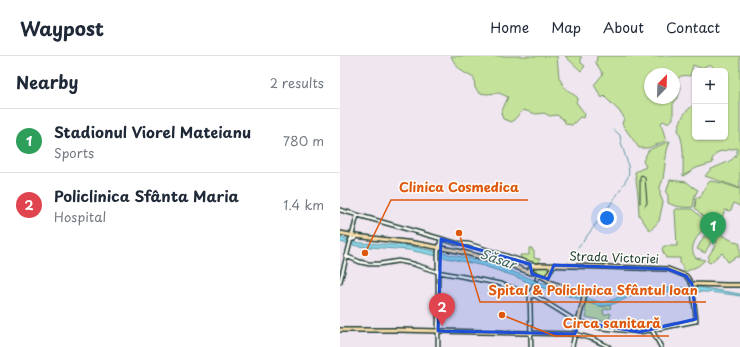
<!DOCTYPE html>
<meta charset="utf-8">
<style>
:root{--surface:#fff;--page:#f6f6f7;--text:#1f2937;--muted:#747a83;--line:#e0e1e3;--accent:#1f6fb2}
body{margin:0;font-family:"Playpen Sans",sans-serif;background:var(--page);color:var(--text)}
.controls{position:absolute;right:12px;top:12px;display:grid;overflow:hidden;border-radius:6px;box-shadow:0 1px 3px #0004}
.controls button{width:36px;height:36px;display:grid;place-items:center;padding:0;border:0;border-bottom:1px solid var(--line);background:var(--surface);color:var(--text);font:20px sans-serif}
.compass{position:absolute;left:304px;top:12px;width:36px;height:36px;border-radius:50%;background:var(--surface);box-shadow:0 1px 3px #0004;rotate:23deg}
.you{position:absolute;left:267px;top:162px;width:14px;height:14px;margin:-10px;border:3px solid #fff;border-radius:50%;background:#1a73e8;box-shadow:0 0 0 6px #1a73e833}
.badge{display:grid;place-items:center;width:26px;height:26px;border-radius:50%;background:var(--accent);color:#fff;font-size:13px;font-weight:700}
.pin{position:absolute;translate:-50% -33px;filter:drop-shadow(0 1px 2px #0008)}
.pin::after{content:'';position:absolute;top:21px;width:14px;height:12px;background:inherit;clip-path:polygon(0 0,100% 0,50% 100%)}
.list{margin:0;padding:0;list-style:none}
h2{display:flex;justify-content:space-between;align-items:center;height:52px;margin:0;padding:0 16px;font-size:17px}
h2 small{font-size:13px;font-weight:400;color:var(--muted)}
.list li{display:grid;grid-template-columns:26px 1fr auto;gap:12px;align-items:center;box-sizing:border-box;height:64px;padding:0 16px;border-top:1px solid var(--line)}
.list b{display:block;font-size:15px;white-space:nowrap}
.list p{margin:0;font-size:13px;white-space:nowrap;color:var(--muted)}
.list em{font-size:13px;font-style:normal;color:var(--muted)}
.map{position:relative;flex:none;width:400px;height:291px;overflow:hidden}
header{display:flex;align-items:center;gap:24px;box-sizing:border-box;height:56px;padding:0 20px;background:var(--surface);border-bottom:1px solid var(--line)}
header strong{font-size:19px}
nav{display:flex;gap:22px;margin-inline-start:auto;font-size:14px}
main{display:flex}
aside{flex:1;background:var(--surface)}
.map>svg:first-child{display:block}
.green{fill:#c5e29a;stroke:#729067;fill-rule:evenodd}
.water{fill:#89d5e8;stroke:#5f98a0}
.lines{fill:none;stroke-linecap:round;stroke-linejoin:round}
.stream{stroke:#5f98a0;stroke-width:1}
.secondary-casing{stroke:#1f3d34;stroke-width:5.5}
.primary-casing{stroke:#1f3d34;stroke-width:6}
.secondary{stroke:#fdfcf7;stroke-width:2.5}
.primary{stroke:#f9ddab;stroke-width:3}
.rail{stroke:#1f3d34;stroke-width:1}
.marked{fill:#1d4ed8;fill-opacity:0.2;stroke:#1d4ed8;stroke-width:3;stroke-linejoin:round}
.labels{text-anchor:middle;stroke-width:3;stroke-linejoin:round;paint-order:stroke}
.street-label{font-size:12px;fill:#1f3d34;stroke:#fdfcf7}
.water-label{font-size:13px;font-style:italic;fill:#3a6361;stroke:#fdfcf7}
.leader{fill:none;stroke:#de580e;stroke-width:1.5}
.callout-dot{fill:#de580e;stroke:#fdfcf7;stroke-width:1.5}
.callout-label{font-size:13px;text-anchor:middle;font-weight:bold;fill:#de580e;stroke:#fdfcf7;stroke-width:3;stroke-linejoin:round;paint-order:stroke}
</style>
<header>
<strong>Waypost</strong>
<nav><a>Home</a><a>Map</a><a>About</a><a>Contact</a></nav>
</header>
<main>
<aside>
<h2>Nearby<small>2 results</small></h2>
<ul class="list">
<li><span class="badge" style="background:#2e9e5b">1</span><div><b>Stadionul Viorel Mateianu</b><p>Sports</p></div><em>780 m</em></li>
<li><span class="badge" style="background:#e0444e">2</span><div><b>Policlinica Sfânta Maria</b><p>Hospital</p></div><em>1.4 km</em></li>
</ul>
</aside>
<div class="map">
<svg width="400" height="291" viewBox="0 0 400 291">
<rect width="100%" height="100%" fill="#f0e6f0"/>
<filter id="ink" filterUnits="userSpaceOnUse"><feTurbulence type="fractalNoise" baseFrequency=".025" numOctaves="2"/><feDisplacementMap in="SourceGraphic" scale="8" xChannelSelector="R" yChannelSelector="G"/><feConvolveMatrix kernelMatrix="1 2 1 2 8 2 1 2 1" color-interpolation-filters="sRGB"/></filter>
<g filter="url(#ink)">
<path class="green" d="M111,0H217L219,22L225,32L238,42L236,46L245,58L244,62L240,61L232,69L226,68L223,63L217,59L210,60L204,57L196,58L183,54L172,66L163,63L161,57L168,41L159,37L147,38L139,37L135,32L134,22C122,16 117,13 111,0Z
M225,0H241V7L245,10L241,15Z
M257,0H400V132L365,120C366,119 369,115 370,114C379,108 399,106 397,92L378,96L372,103L373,107L356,112L343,120C343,103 345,90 338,73C341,63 345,53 355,49V81H385V15H373L374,12L370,8L361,12L353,9L350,20C342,19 340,19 335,26L341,31L338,41L333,48V63L327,67L323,65L321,67L326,85L308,92H299L282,68L284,62L282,58L264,40L262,42L254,29L263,18L256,7ZM310,18H334V42H310Z
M330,85L327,94L323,123L320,131V139L323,146L319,165L310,175L299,159L298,139L295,116L306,111L303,105L308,95L311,93Z
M330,124L347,126L353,131L358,134L355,139L353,151C344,152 336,151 328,147V139L326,137Z
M370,125L382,127L400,133V149L399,150L394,147L391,154H390L389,155L385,154L381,164L375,172L355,152L356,141L360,142L365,131Z
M336,153H352L367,166L364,171L371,175V176L366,175L362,176L364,171C358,181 347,191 356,202L365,204L358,210L345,216L340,207V202H326L322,193L324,190H337L335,155Z
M378,177L391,184L400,188V201H396L388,206L382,197C377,200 374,204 370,207L367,205L369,202L368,201L376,188Z
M364,180L372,184L365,197L357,193Z
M189,192H192V194L194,195V202L200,203L199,207L192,206L182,204L180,199H189Z
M196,210H208C209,214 208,217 206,220H204L191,214L192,212Z
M245,246L264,251L270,249L271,252L263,254L264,259L270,257L271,258L269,263H265L263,265L246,261L247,257L245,256L246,250L244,248Z"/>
<path class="water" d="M0,181L13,186L22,187L70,190L150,207L197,225L262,247L272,244L295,235L304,233L358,231L400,238V240C373,235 347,235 320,236C312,237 305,236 298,238C285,241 274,251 260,250L197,230L174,220L144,210L69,194L17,190L0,186Z"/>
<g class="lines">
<path class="stream" d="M274,74L280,79C280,91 292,110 288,121C287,123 284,127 283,129
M238,191L244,184L270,149L281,133"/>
<defs>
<path id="secondary" d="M0,154L116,187L129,188L195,209
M10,184L14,183L17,180
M6,200L20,206L29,208H40L58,205L74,208
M76,209L98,216L136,223L161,228L190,238
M197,223L198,221
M0,226L17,160
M190 238a2 2 0 1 1 4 0a2 2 0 1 1-4 0Z
M191,236L194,230
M194,239L236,265L261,272L300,276L312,274L356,265V263L352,228
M190,240L191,291
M312,274L321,291
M98,291V196L101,183
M232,291L235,278L253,283L269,291"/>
<path id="primary" d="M0,177L15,180L74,187L118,195L153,204L173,210L191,217
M189,214L193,210L200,209L328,213L346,220L352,228L387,229H400
M205,222C210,219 210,213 214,209
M0,274H57L235,278L245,238L212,227L203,221L190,215"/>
</defs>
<use href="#secondary" class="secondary-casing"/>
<use href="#primary" class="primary-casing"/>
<use href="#secondary" class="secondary"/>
<use href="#primary" class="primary"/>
<path class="rail" d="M300,147V121L301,119L304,120L305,122L307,147L305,150"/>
</g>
</g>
<path class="marked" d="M101,183L190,208L192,218L208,223L214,209L328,213L346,220L352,228L356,263L300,276L238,266L235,278L98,275Z"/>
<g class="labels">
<g class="street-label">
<text transform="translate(274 202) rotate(2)" y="4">Strada Victoriei</text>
</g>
<g class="water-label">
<text transform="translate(158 203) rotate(19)" y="5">Săsar</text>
</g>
</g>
<path class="leader" d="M25 197L51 144H188M119 177L140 246H366M162 259L215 280H329"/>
<g class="callout-dot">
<circle cx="25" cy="197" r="4"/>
<circle cx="119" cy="177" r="4"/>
<circle cx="162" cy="259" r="4"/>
</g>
<g class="callout-label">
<text x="119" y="136">Clinica Cosmedica</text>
<text x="253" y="239">Spital &amp; Policlinica Sfântul Ioan</text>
<text x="272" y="272">Circa sanitară</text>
</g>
</svg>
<div class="controls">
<button>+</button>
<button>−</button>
</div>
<svg class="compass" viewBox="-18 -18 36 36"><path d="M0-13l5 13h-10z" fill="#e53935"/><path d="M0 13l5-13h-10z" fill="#747a83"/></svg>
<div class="you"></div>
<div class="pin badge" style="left:373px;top:189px;background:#2e9e5b">1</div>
<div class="pin badge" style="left:102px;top:270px;background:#e0444e">2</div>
</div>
</main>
